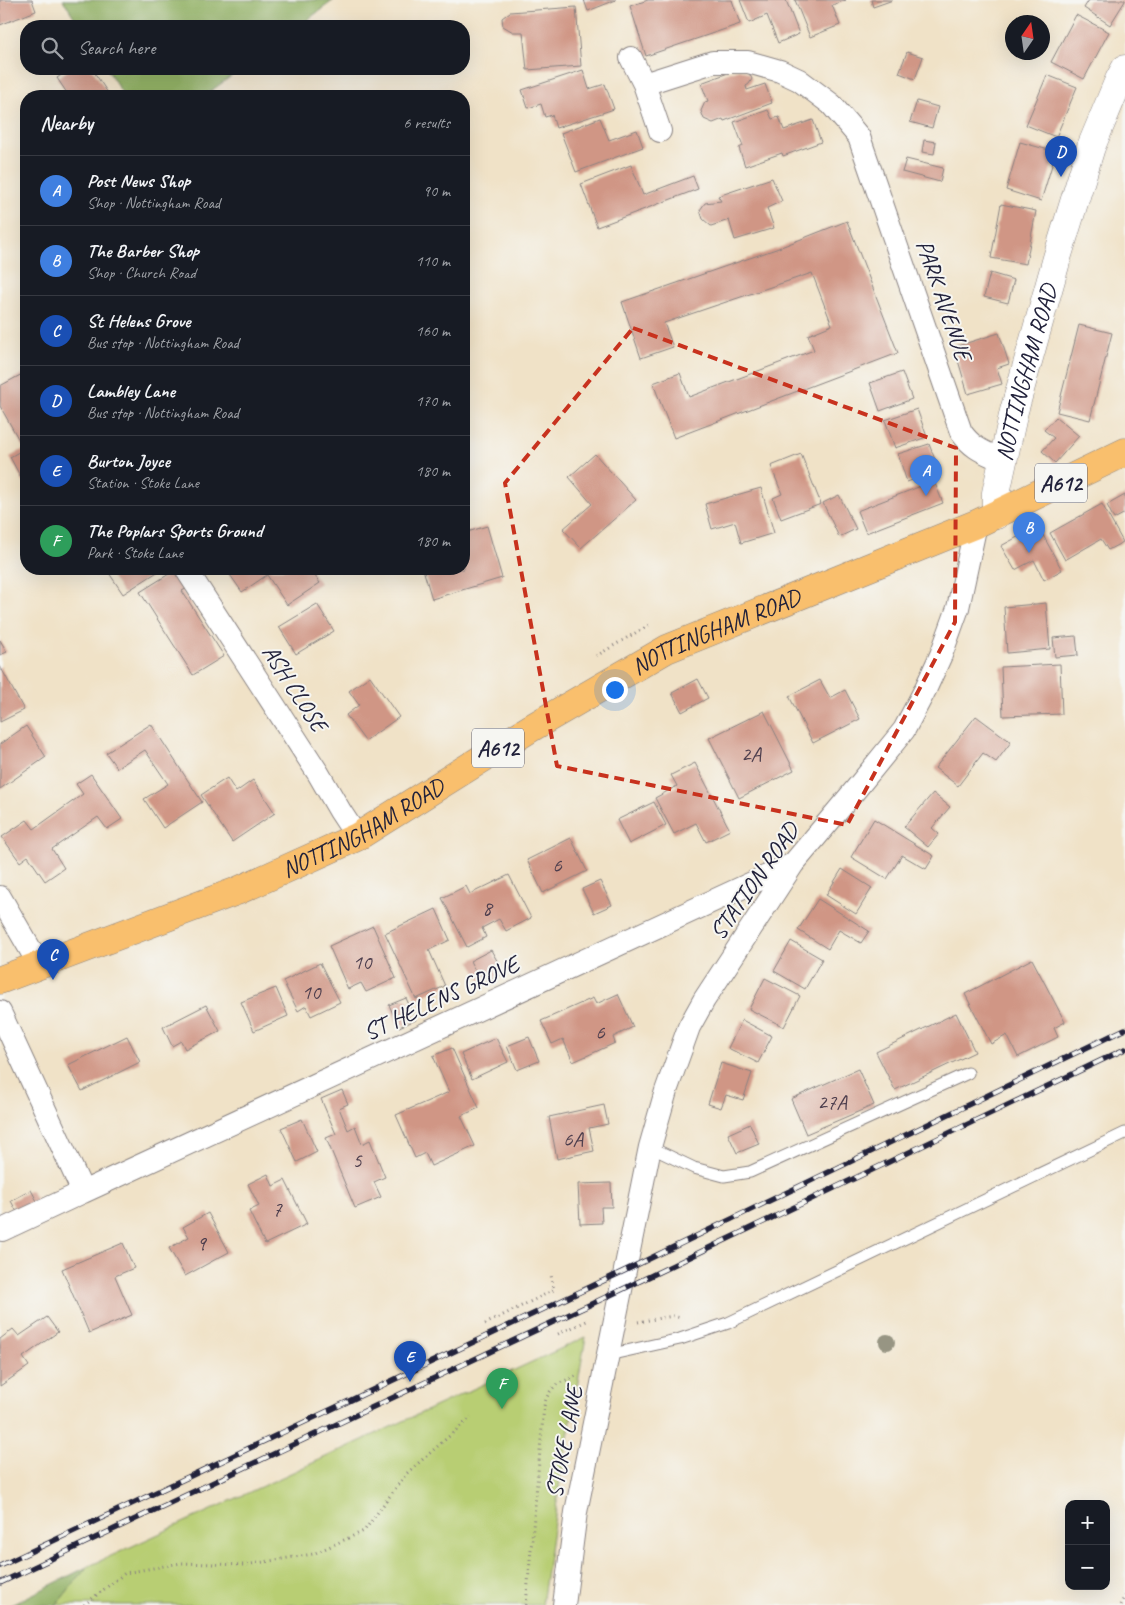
<!DOCTYPE html>
<meta charset="utf-8">
<style>
:root{--surface:#171b24;--page:#242831;--text:#f1f3f6;--muted:#9ea1a6;--line:#363941;--accent:#ea580c}
body{margin:0;font-family:Caveat,sans-serif;background:var(--page);color:var(--text)}
.controls{position:absolute;right:15px;bottom:15px;display:grid;overflow:hidden;border-radius:10px;box-shadow:0 5px 20px #0002}
.controls button{width:45px;height:45px;display:grid;place-items:center;padding:0;border:0;border-bottom:1px solid var(--line);background:var(--surface);color:var(--text);font:25px sans-serif}
.compass{position:absolute;left:1005px;top:15px;width:45px;height:45px;border-radius:50%;background:var(--surface);box-shadow:0 5px 20px #0002;rotate:13deg}
.you{position:absolute;left:614px;top:689px;width:18px;height:18px;margin:-12px;border:4px solid #fff;border-radius:50%;background:#1a73e8;box-shadow:0 0 0 8px #1a73e833}
.badge{display:grid;place-items:center;width:32px;height:32px;border-radius:50%;background:var(--accent);color:#fff;font-size:16px;font-weight:700}
.pin{position:absolute;translate:-50% -41px;filter:drop-shadow(0 1px 2px #0008)}
.pin::after{content:'';position:absolute;top:26px;width:18px;height:15px;background:inherit;clip-path:polygon(0 0,100% 0,50% 100%)}
.list{margin:0;padding:0;list-style:none}
h2{display:flex;justify-content:space-between;align-items:center;height:65px;margin:0;padding:0 20px;font-size:21px}
h2 small{font-size:16px;font-weight:400;color:var(--muted)}
.list li{display:grid;grid-template-columns:32px 1fr auto;gap:15px;align-items:center;box-sizing:border-box;height:70px;padding:0 20px;border-top:1px solid var(--line)}
.list b{display:block;font-size:19px;white-space:nowrap}
.list p{margin:0;font-size:16px;white-space:nowrap;color:var(--muted)}
.list em{font-size:16px;font-style:normal;color:var(--muted)}
.icon{flex:none;width:28px;height:28px;fill:none;stroke:currentColor;stroke-width:2;stroke-linecap:round;stroke-linejoin:round}
.map{position:relative;flex:none;width:1125px;height:1605px;overflow:hidden}
.search{position:absolute;background:var(--surface);box-shadow:0 5px 20px #0002;left:20px;top:20px;width:450px;height:55px;display:flex;align-items:center;gap:12px;box-sizing:border-box;padding:0 18px;border-radius:20px;color:var(--muted);font-size:19px}
.panel{position:absolute;background:var(--surface);box-shadow:0 5px 20px #0002;left:20px;top:90px;width:450px;height:485px;border-radius:20px}
.map>svg:first-child{display:block}
.green{fill:#b8ce73;stroke:#6d7857}
.forest{fill:#92b165;stroke:#5a6a50}
.building{fill:#d09685}
.lines{fill:none;stroke-linecap:round;stroke-linejoin:round}
.service-casing{stroke:#898281;stroke-width:13}
.minor-casing{stroke:#898281;stroke-width:24}
.tertiary-casing{stroke:#898281;stroke-width:29}
.primary-casing{stroke:#898281;stroke-width:29}
.path{stroke:#898281;stroke-width:3;stroke-dasharray:1 4;stroke-linecap:butt}
.service{stroke:#fff;stroke-width:11}
.minor{stroke:#fff;stroke-width:22}
.tertiary{stroke:#fff;stroke-width:28}
.primary{stroke:#f9bf6d;stroke-width:28}
.rail-casing{stroke:#22223b;stroke-width:5.5}
.rail{stroke:#f6f6f2;stroke-width:4;stroke-dasharray:11;stroke-linecap:butt}
.tree{fill:#979583}
.marked{fill:none;stroke:#c8321e;stroke-width:4;stroke-dasharray:10 6;stroke-linejoin:round}
.labels{text-anchor:middle;stroke-width:4;stroke-linejoin:round;paint-order:stroke}
.number-label{font-size:21px;fill:#4e3f4e}
.shield{fill:#f6f6f2;stroke:#626272;stroke-width:1}
.shield-label{font-size:22px;font-weight:bold;fill:#22223b}
.street-label{font-size:24px;fill:#22223b;stroke:#f6f6f2}
</style>
<div class="map">
<svg width="1125" height="1605" viewBox="0 0 1125 1605">
<rect width="100%" height="100%" fill="#f6f6f2"/>
<filter id="ink" filterUnits="userSpaceOnUse"><feTurbulence type="fractalNoise" baseFrequency=".02" numOctaves="2"/><feDisplacementMap in="SourceGraphic" scale="10" xChannelSelector="R" yChannelSelector="G"/><feConvolveMatrix kernelMatrix="1 2 1 2 8 2 1 2 1" color-interpolation-filters="sRGB"/></filter>
<filter id="wash" filterUnits="userSpaceOnUse"><feTurbulence type="fractalNoise" baseFrequency=".0096" numOctaves="4" result="noise"/><feDisplacementMap in="SourceGraphic" scale="20" xChannelSelector="R" yChannelSelector="G"/><feGaussianBlur stdDeviation="1.12" result="paint"/><feColorMatrix in="noise" values="0 0 0 0 0 0 0 0 0 0 0 0 0 0 0 0 0 1.4 0 .05"/><feComposite in="paint" operator="in"/></filter>
<g filter="url(#wash)">
<rect width="100%" height="100%" fill="#f0e2c7"/>
<path class="green" d="M586,1337L560,1481L542,1605H56L87,1567Z"/>
<path class="forest" d="M63,0H334L299,26H80Z
M107,69H241L204,96H124Z
M87,1567L56,1605H11Z"/>
<g id="blocks">
<path class="building" d="M0,0H32L36,11L0,25Z
M584,0H616L588,11Z
M648,0H732L740,24L646,56L630,6Z
M740,0H786L799,34L778,43L767,15L749,23Z
M795,0H846L832,5L840,25L810,37Z
M871,0H893L873,7Z
M1089,0H1125V1L1110,25L1084,8Z
M576,7L581,66L527,70L523,32H513L503,26L502,18L510,12Z
M1076,15L1109,32L1084,79L1051,62Z
M907,52L923,57L915,79L899,73Z
M70,69H92L110,96H69L57,78Z
M739,69L749,73L752,79L749,84L746,86L747,90L765,84L772,103L724,121L723,119L713,123L704,119L701,111L705,102L708,101L701,83Z
M583,70L589,89L605,84L614,109L556,128L552,115L545,117L541,104L528,108L522,90Z
M1047,75L1077,87L1056,137L1026,125Z
M917,101L938,107L932,128L910,122Z
M768,110L772,119L779,117L784,130L813,120L821,142L783,156L782,153L745,166L739,148L743,146L734,122Z
M600,118L609,140L637,130L643,147L576,172L561,133Z
M924,140L936,142L934,154L922,152Z
M1020,142L1056,152L1041,201L1006,190Z
M906,159L943,168L940,182L902,172Z
M631,165L643,195L693,176L698,189L597,227L581,184Z
M772,178L782,201L767,208L774,228L735,240L729,220L711,226L703,219L700,210L705,203L721,201L718,196Z
M1001,204L1036,211L1026,264L991,258Z
M847,221L898,353L674,438L653,383L680,373L689,397L814,350L808,335L832,325L812,273L664,323L673,347L641,358L622,302L776,249Z
M990,273L1014,280L1008,303L984,297Z
M1079,325L1112,333L1090,420L1057,412Z
M999,333L1009,364L997,368L1002,384L968,394L954,347Z
M26,372V487L10,457L24,449L0,406V386Z
M902,372L912,399L880,411L870,383Z
M917,409L927,437L895,448L885,420Z
M1056,417L1079,436L1055,463L1042,451L1054,438L1044,430Z
M929,444L939,470L907,482L898,454Z
M595,454L636,500L581,548L563,529L592,504L569,477Z
M801,454L821,504L781,519L773,498L782,494L771,466Z
M934,481L943,503L866,533L857,511Z
M761,488L774,533L741,543L735,522L712,529L705,504Z
M839,495L856,529L839,537L823,503Z
M1125,495V513L1114,519L1107,505Z
M1102,504L1123,542L1108,550L1101,539L1065,560L1050,533Z
M487,526L502,578L432,599L423,569H464V533Z
M1038,526L1062,570L1044,580L1034,560L1015,570L1001,546Z
M96,569H162L123,594L107,570L100,575Z
M177,569L191,586L182,591L224,656L193,675L140,592Z
M226,569H310L320,583L287,605L267,575L242,592Z
M1046,603L1050,649L1007,653L1004,607Z
M317,604L334,631L296,654L279,627Z
M1076,636L1078,655L1055,657L1053,638Z
M0,640L7,652L0,655Z
M1060,664L1062,714L1003,716L1001,667Z
M0,666L24,710L0,722Z
M370,676L399,717L365,741L346,715L359,705L349,691Z
M698,679L708,698L682,712L672,693Z
M820,680L830,698L845,690L860,719L813,743L789,696Z
M764,711L794,770L739,798L709,738Z
M976,716L1011,742L996,762L983,753L958,786L935,768Z
M151,724L202,802L163,828L144,799L168,784L145,750L117,768L106,753Z
M26,726L46,757L0,789V744Z
M695,763L730,830L706,842L696,823L674,834L655,798L677,786L671,775Z
M91,774L122,819L107,829L98,817L52,849L64,868L45,881L28,856L20,862L2,837L27,820L34,829L83,794L76,784Z
M227,778L236,792L253,780L275,813L232,842L201,795Z
M933,793L950,807L932,828L939,834L928,847L904,827Z
M654,802L666,825L629,844L617,820Z
M874,819L934,856L926,869L902,855L887,879L851,857Z
M571,838L587,871L543,893L527,860Z
M842,869L872,888L856,914L826,895Z
M509,875L531,918L506,931L499,919L482,928L486,937L467,947L442,898L466,886L470,894Z
M600,881L612,905L594,913L582,889Z
M818,899L869,931L861,943L839,930L828,949L798,930Z
M436,909L450,940L429,950L445,986L416,999L385,933Z
M373,926L396,978L366,992L361,983L348,989L329,946Z
M791,941L822,959L805,989L774,971Z
M491,950L504,973L482,984L470,961Z
M1032,959L1065,1022L1054,1028L1058,1037L1018,1057L1007,1035L991,1044L965,994Z
M320,963L340,1002L311,1016L306,1006L298,1011L283,981Z
M765,978L800,996L784,1027L749,1009Z
M276,988L288,1016L254,1031L241,1002Z
M618,994L633,1027L613,1037L615,1043L573,1062L563,1039L552,1044L541,1021L593,998L596,1004Z
M406,998L416,1020L399,1027L389,1005Z
M206,1005L220,1031L185,1049L181,1041L172,1046L163,1027Z
M956,1013L975,1052L895,1090L876,1052Z
M742,1020L772,1036L758,1063L728,1048Z
M127,1036L140,1062L82,1091L68,1065Z
M529,1037L539,1061L517,1070L507,1046Z
M496,1038L508,1062L472,1079L461,1054Z
M452,1048L479,1108L461,1116L475,1146L431,1166L425,1153L415,1158L396,1115L449,1092L433,1056Z
M721,1063L752,1073L743,1100L726,1095L721,1108L708,1104Z
M858,1069L874,1105L806,1134L791,1099Z
M342,1090L348,1104L339,1108L348,1130L355,1126L362,1144L370,1140L385,1177L374,1182L381,1197L355,1208L326,1138L336,1134L321,1099Z
M604,1105L608,1124L589,1128L594,1151L557,1159L549,1117Z
M302,1119L317,1152L297,1162L281,1128Z
M750,1124L759,1144L737,1153L728,1134Z
M268,1174L273,1186L285,1180L307,1224L265,1244L249,1211L259,1206L248,1184Z
M611,1183L612,1207H601L602,1223L580,1224L578,1184Z
M31,1190L37,1201L17,1212L11,1201Z
M208,1213L229,1252L185,1276L169,1248L189,1237L183,1227Z
M123,1243L134,1268L115,1276L132,1315L89,1333L62,1269Z
M47,1317L58,1332L23,1357L29,1366L0,1386V1339L13,1329L19,1336Z"/>
</g>
</g>
<g filter="url(#ink)">
<use href="#blocks" fill-opacity="0" stroke="#898281" stroke-width="1"/>
<g class="lines">
<defs>
<path id="service" d="M650,1147L694,1168L724,1176L750,1172L968,1073
M608,1355L680,1339L728,1323L1125,1133"/>
<path id="minor" d="M631,58L644,84
M660,131L644,84L713,62H748L780,71L799,80L831,104L859,137L961,432C973,449 984,452 1003,461
M186,569L318,773L340,811L357,837
M0,897L40,966
M0,1012L83,1192L793,864
M2,1230L83,1192
M564,1605L576,1512L650,1147L666,1091L689,1027L704,1000L793,864L856,789L904,730L925,690L941,655L958,608L976,524"/>
<g id="tertiary">
<path id="s1" d="M996,515V493L1014,411L1057,258L1091,147L1119,80L1125,69"/>
</g>
<g id="primary">
<path id="s2" d="M0,980L237,891L357,837L531,728L667,649L976,524L1125,452"/>
</g>
</defs>
<use href="#service" class="service-casing"/>
<use href="#minor" class="minor-casing"/>
<use href="#tertiary" class="tertiary-casing"/>
<use href="#primary" class="primary-casing"/>
<path class="path" d="M596,656L649,625
M638,1322L673,1316L681,1318
M485,1324L554,1290L551,1275
M558,1334L589,1320
M84,1605L125,1573L181,1563L245,1565L313,1554L364,1531L406,1474L471,1417
M526,1605L544,1406C549,1385 560,1383 578,1375
M1120,1605L1125,1596"/>
<use href="#service" class="service"/>
<use href="#minor" class="minor"/>
<use href="#tertiary" class="tertiary"/>
<use href="#primary" class="primary"/>
<defs>
<path id="rail" d="M0,1566L624,1271L1125,1029
M0,1583L621,1290L1125,1049"/>
</defs>
<use href="#rail" class="rail-casing"/>
<use href="#rail" class="rail"/>
</g>
<circle class="tree" cx="887" cy="1342" r="8"/>
</g>
<path class="marked" d="M633,328L956,448L955,622L847,825L557,766L505,483Z"/>
<g class="labels">
<g class="number-label">
<text x="751" y="761">2A</text>
<text x="557" y="872">6</text>
<text x="487" y="915">8</text>
<text x="362" y="969">10</text>
<text x="311" y="999">10</text>
<text x="600" y="1039">6</text>
<text x="832" y="1109">27A</text>
<text x="573" y="1146">6A</text>
<text x="357" y="1167">5</text>
<text x="277" y="1216">7</text>
<text x="201" y="1250">9</text>
</g>
<g class="shield">
<rect x="1035" y="463.5" width="52" height="39" rx="4"/>
<rect x="472" y="728.5" width="52" height="39" rx="4"/>
</g>
<g class="shield-label">
<text x="1061" y="491">A612</text>
<text x="498" y="756">A612</text>
</g>
<g class="street-label">
<text transform="translate(944 300) rotate(71)" y="8">PARK AVENUE</text>
<text dy="8" stroke="none"><textPath href="#s1" startOffset="146">NOTTINGHAM ROAD</textPath></text>
<text dy="8" stroke="none"><textPath href="#s2" startOffset="799">NOTTINGHAM ROAD</textPath></text>
<text transform="translate(295 688) rotate(57)" y="8">ASH CLOSE</text>
<text dy="8" stroke="none"><textPath href="#s2" startOffset="394">NOTTINGHAM ROAD</textPath></text>
<text transform="translate(754 881) rotate(-55)" y="8">STATION ROAD</text>
<text transform="translate(441 998) rotate(-25)" y="8">ST HELENS GROVE</text>
<text transform="translate(564 1442) rotate(-79)" y="8">STOKE LANE</text>
</g>
</g>
</svg>
<div class="controls">
<button>+</button>
<button>−</button>
</div>
<svg class="compass" viewBox="-18 -18 36 36"><path d="M0-13l5 13h-10z" fill="#e53935"/><path d="M0 13l5-13h-10z" fill="#9ea1a6"/></svg>
<div class="you"></div>
<div class="pin badge" style="left:926px;top:496px;background:#3f7fe0">A</div>
<div class="pin badge" style="left:1029px;top:553px;background:#3f7fe0">B</div>
<div class="pin badge" style="left:53px;top:980px;background:#1a4fb4">C</div>
<div class="pin badge" style="left:1061px;top:177px;background:#1a4fb4">D</div>
<div class="pin badge" style="left:410px;top:1382px;background:#1a4fb4">E</div>
<div class="pin badge" style="left:502px;top:1409px;background:#2e9e5b">F</div>
<div class="search"><svg class="icon" aria-label="search" viewBox="0 0 24 24"><circle cx="10" cy="10" r="6"/><path d="M15 15l6 6"/></svg>Search here</div>
<section class="panel">
<h2>Nearby<small>6 results</small></h2>
<ul class="list">
<li><span class="badge" style="background:#3f7fe0">A</span><div><b>Post News Shop</b><p>Shop · Nottingham Road</p></div><em>90 m</em></li>
<li><span class="badge" style="background:#3f7fe0">B</span><div><b>The Barber Shop</b><p>Shop · Church Road</p></div><em>110 m</em></li>
<li><span class="badge" style="background:#1a4fb4">C</span><div><b>St Helens Grove</b><p>Bus stop · Nottingham Road</p></div><em>160 m</em></li>
<li><span class="badge" style="background:#1a4fb4">D</span><div><b>Lambley Lane</b><p>Bus stop · Nottingham Road</p></div><em>170 m</em></li>
<li><span class="badge" style="background:#1a4fb4">E</span><div><b>Burton Joyce</b><p>Station · Stoke Lane</p></div><em>180 m</em></li>
<li><span class="badge" style="background:#2e9e5b">F</span><div><b>The Poplars Sports Ground</b><p>Park · Stoke Lane</p></div><em>180 m</em></li>
</ul>
</section>
</div>
